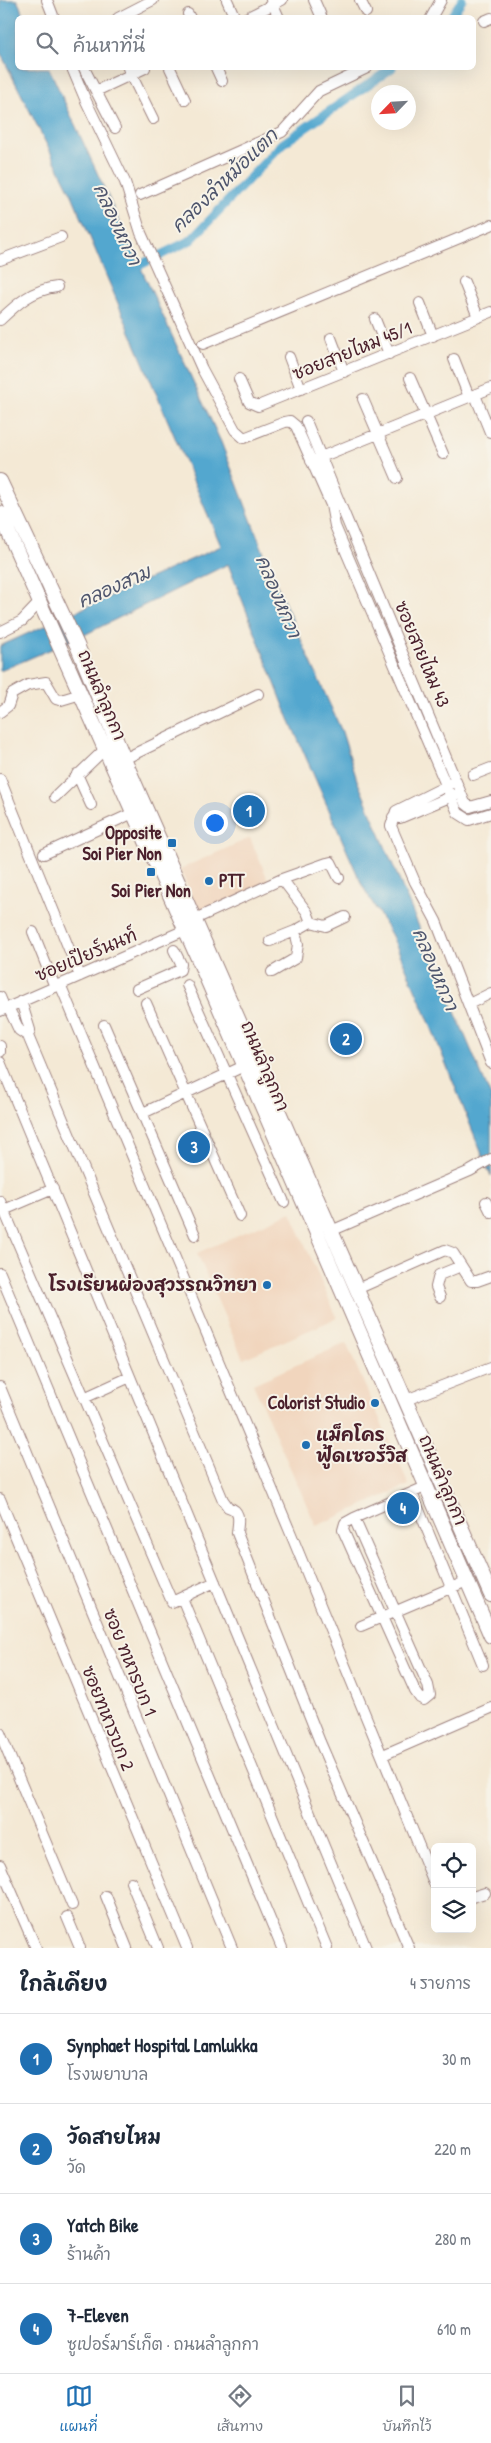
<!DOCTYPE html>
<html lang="th">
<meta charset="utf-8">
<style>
:root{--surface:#fff;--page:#f2f2f3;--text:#1f2937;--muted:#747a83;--line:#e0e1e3;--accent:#1f6fb2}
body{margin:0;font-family:"Patrick Hand","Playpen Sans Thai",sans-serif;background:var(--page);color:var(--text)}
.controls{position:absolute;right:15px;bottom:15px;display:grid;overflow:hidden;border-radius:8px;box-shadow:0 5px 20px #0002}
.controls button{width:45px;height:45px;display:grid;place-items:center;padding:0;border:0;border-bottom:1px solid var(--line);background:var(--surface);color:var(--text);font:25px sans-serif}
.compass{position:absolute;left:371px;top:85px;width:45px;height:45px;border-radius:50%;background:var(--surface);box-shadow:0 5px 20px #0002;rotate:245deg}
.you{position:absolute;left:214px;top:822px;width:18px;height:18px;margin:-12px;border:4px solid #fff;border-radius:50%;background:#1a73e8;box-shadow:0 0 0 8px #1a73e833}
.badge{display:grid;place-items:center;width:32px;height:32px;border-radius:50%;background:var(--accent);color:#fff;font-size:16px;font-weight:700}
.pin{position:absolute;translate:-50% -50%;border:2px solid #fff;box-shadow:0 1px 5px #0006}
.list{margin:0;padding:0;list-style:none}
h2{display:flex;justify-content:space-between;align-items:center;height:65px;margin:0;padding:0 20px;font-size:21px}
h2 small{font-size:16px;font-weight:400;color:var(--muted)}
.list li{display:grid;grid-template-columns:32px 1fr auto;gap:15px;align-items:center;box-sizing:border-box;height:90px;padding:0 20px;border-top:1px solid var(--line)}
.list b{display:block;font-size:19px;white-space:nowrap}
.list p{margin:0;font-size:16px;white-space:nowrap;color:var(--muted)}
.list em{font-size:16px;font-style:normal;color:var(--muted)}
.icon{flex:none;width:28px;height:28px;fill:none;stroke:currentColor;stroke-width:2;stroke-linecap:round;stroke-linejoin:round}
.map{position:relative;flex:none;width:491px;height:1948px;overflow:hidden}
.search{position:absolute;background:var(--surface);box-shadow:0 5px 20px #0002;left:15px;right:15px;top:15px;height:55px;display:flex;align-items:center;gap:12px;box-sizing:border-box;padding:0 18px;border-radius:8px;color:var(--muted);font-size:19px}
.sheet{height:425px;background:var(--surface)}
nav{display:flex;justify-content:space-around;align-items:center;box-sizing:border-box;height:70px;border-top:1px solid var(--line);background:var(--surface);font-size:14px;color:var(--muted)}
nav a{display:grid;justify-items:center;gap:2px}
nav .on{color:var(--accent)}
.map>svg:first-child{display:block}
.built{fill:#f1d5bd}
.water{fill:#53a7cf;stroke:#4e637d}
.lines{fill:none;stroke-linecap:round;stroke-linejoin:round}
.canal{stroke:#53a7cf;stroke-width:9}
.minor-casing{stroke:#9f8480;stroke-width:12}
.major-casing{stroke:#9f8480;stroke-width:16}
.minor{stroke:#fff;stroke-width:10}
.major{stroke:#fff;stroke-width:14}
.poi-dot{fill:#1f6fb2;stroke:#f7f3e8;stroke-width:2}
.labels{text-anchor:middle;stroke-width:4;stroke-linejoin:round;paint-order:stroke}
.street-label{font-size:18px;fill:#4a1f2b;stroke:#f7f3e8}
.poi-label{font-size:18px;font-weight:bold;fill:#4a1f2b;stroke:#f7f3e8;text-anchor:end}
.water-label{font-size:19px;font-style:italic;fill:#4e556d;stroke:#f7f3e8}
</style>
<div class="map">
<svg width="491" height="1948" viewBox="0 0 491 1948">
<rect width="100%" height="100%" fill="#f7f3e8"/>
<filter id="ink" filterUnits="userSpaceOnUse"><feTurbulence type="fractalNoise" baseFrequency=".02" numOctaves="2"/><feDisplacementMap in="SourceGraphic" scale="10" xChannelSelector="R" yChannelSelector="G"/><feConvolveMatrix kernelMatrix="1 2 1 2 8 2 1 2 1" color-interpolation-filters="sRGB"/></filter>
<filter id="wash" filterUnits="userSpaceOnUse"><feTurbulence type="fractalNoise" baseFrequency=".0096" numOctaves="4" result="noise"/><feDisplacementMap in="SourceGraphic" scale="20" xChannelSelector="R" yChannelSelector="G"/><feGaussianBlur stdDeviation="1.12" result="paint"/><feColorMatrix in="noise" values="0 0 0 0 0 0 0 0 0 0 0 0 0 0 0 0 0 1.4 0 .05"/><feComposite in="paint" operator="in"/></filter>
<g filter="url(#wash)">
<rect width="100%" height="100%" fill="#f4e9d5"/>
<path class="built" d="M250,838L269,882L199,914L180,869Z
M291,1212L337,1318L243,1359L197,1253Z
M346,1343L409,1485L316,1526L253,1384Z"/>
<path class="water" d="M0,0H17L25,17L18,18V68H49L221,442L272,574L342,732L357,780L491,1097V1177L426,1014L392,936L362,885L289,719L228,564L82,636L0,671V646L221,546L72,195L0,52Z"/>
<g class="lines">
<path class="canal" d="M450,18L462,0
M130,270L191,240L282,144L392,68"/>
</g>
</g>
<g filter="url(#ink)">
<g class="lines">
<defs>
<path id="minor" d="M47,0L54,18
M227,0L235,18
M271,0L279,18
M314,0L322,18
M360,0L366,12
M188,14L190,18
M118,18L153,0
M246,18L282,0
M431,18L441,0
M484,21L491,18
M72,68L86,101L125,182L141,233L202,369L235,430L244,438L285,422L290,421L296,426L331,505L335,526L458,813L469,820L491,813
M84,68L115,128
M128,68L153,119
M170,68L185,100
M216,68L222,81
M96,91L145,68
M140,195L282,132L319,91L367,68
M0,260L61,237
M464,282L478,317
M420,303L433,336
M375,319L389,354
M0,320C18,303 32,290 57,287
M331,338L344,372
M203,344L491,225
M289,357L301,389
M454,359L469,397
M410,378L443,454
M239,379L249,402L258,406L491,312
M475,395L490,432
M363,399L397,478
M306,421L339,501
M311,461L491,388
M331,505L339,501L465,803L470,807L491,801
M0,632L22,621L41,601
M0,712L8,706L12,694L28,685L46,682L56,699L61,700L81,694
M124,759L258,694
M77,774L91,805
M473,775L491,768
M0,779L80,976
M452,783L396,811L391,826L415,882L436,921L491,1063
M55,797L105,749
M393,817L400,818L457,794
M44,854L133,813
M195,919L282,879L327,863L331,862L339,878
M311,922L326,926L345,917
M33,932L55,987
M270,941L295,931
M272,972L296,958L298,944L295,931L311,922L307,912L282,879
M60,984L291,1534L435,1885
M187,985L284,1202
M137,989L180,970L181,964L174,950
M0,997L5,1009
M21,1001L30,1030L28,1036
M146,1003L240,1216
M469,1004L491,993
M8,1007L19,1030L28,1036L223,1500L228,1507C242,1511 238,1522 237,1533L320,1742L409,1948
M0,1011L185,930
M104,1025L195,1235
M0,1046V1052
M0,1062L366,1948
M143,1113L244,1066
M0,1201L172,1602L215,1582
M486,1202L491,1212
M4,1210L53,1189
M331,1231L470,1171L491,1159
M0,1273L282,1948
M357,1289L445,1250L453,1253L471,1281H477L491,1276
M440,1297L436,1287L439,1275L461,1266
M0,1387L232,1948
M84,1398L130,1377
M406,1400L491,1367
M412,1493L483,1665
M0,1499L187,1948
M354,1518L428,1685L430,1695L424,1700L420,1698L415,1691L343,1530L345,1523L354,1518L425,1487
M182,1598L327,1948
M361,1626L467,1581
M0,1733L72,1905
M383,1755L491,1708
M0,1865L36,1948
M131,1882L158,1948
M106,1896L127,1948
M472,1897L485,1893
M67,1917L80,1948"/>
<path id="major" d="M0,481L77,645L124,759L491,1595
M0,513L197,956L491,1636"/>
</defs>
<use href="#minor" class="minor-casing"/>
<use href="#major" class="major-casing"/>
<use href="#minor" class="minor"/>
<use href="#major" class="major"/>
</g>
</g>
<g class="poi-dot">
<rect x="167" y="838" width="10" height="10" rx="2.5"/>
<rect x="146" y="867" width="10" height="10" rx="2.5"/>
<circle cx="209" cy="881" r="5"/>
<circle cx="267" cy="1285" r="5"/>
<circle cx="375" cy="1403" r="5"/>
<circle cx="306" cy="1445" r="5"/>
</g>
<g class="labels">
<g class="street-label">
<text transform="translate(352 351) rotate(-22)" y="6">ซอยสายไหม 45/1</text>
<text transform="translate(422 654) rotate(67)" y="6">ซอยสายไหม 43</text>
<text transform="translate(102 695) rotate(67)" y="6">ถนนลำลูกกา</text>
<text transform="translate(86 955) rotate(-23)" y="6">ซอยเปียร์นนท์</text>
<text transform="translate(265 1066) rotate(67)" y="6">ถนนลำลูกกา</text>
<text transform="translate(443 1480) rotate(67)" y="6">ถนนลำลูกกา</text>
<text transform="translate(130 1662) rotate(68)" y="6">ซอย ทหารบก 1</text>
<text transform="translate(108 1718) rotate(68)" y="6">ซอยทหารบก 2</text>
</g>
<g class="poi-label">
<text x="162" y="839">Opposite<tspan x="162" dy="21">Soi Pier Non</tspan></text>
<text x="219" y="887" text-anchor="start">PTT</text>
<text x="151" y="897" text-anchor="middle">Soi Pier Non</text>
<text x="257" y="1291">โรงเรียนผ่องสุวรรณวิทยา</text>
<text x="365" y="1409">Colorist Studio</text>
<text x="316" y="1441" text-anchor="start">แม็คโคร<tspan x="316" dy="21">ฟู้ดเซอร์วิส</tspan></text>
</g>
<g class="water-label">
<text transform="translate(224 180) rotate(-44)" y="7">คลองลำหม้อแตก</text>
<text transform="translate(118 224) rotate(65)" y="7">คลองหกวา</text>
<text transform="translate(114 586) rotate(-24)" y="7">คลองสาม</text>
<text transform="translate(279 596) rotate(67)" y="7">คลองหกวา</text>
<text transform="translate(436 969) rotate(67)" y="7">คลองหกวา</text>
</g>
</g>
</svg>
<div class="controls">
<button><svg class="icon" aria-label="locate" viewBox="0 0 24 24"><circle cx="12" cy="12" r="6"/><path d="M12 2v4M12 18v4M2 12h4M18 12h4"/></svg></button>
<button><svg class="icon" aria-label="layers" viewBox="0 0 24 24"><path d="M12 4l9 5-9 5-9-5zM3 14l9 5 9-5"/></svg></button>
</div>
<svg class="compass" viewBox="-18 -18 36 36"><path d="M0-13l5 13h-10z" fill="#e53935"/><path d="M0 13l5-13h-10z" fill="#747a83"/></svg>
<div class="you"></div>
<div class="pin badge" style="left:249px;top:811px">1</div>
<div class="pin badge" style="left:346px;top:1039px">2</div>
<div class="pin badge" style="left:194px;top:1147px">3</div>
<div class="pin badge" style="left:403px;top:1508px">4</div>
<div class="search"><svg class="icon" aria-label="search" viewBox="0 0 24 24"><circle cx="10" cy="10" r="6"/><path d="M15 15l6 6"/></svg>ค้นหาที่นี่</div>
</div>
<section class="sheet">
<h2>ใกล้เคียง<small>4 รายการ</small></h2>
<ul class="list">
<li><span class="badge">1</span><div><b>Synphaet Hospital Lamlukka</b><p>โรงพยาบาล</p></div><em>30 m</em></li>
<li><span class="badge">2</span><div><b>วัดสายไหม</b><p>วัด</p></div><em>220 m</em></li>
<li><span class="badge">3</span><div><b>Yatch Bike</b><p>ร้านค้า</p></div><em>280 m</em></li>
<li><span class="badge">4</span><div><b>7-Eleven</b><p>ซูเปอร์มาร์เก็ต · ถนนลำลูกกา</p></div><em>610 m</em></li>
</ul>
</section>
<nav>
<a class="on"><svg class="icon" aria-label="map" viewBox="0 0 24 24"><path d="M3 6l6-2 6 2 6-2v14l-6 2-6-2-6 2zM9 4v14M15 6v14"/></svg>แผนที่</a>
<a><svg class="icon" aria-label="directions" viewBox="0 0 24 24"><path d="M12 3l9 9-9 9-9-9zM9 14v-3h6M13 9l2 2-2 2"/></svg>เส้นทาง</a>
<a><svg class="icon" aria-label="saved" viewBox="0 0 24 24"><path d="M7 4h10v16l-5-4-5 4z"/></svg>บันทึกไว้</a>
</nav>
